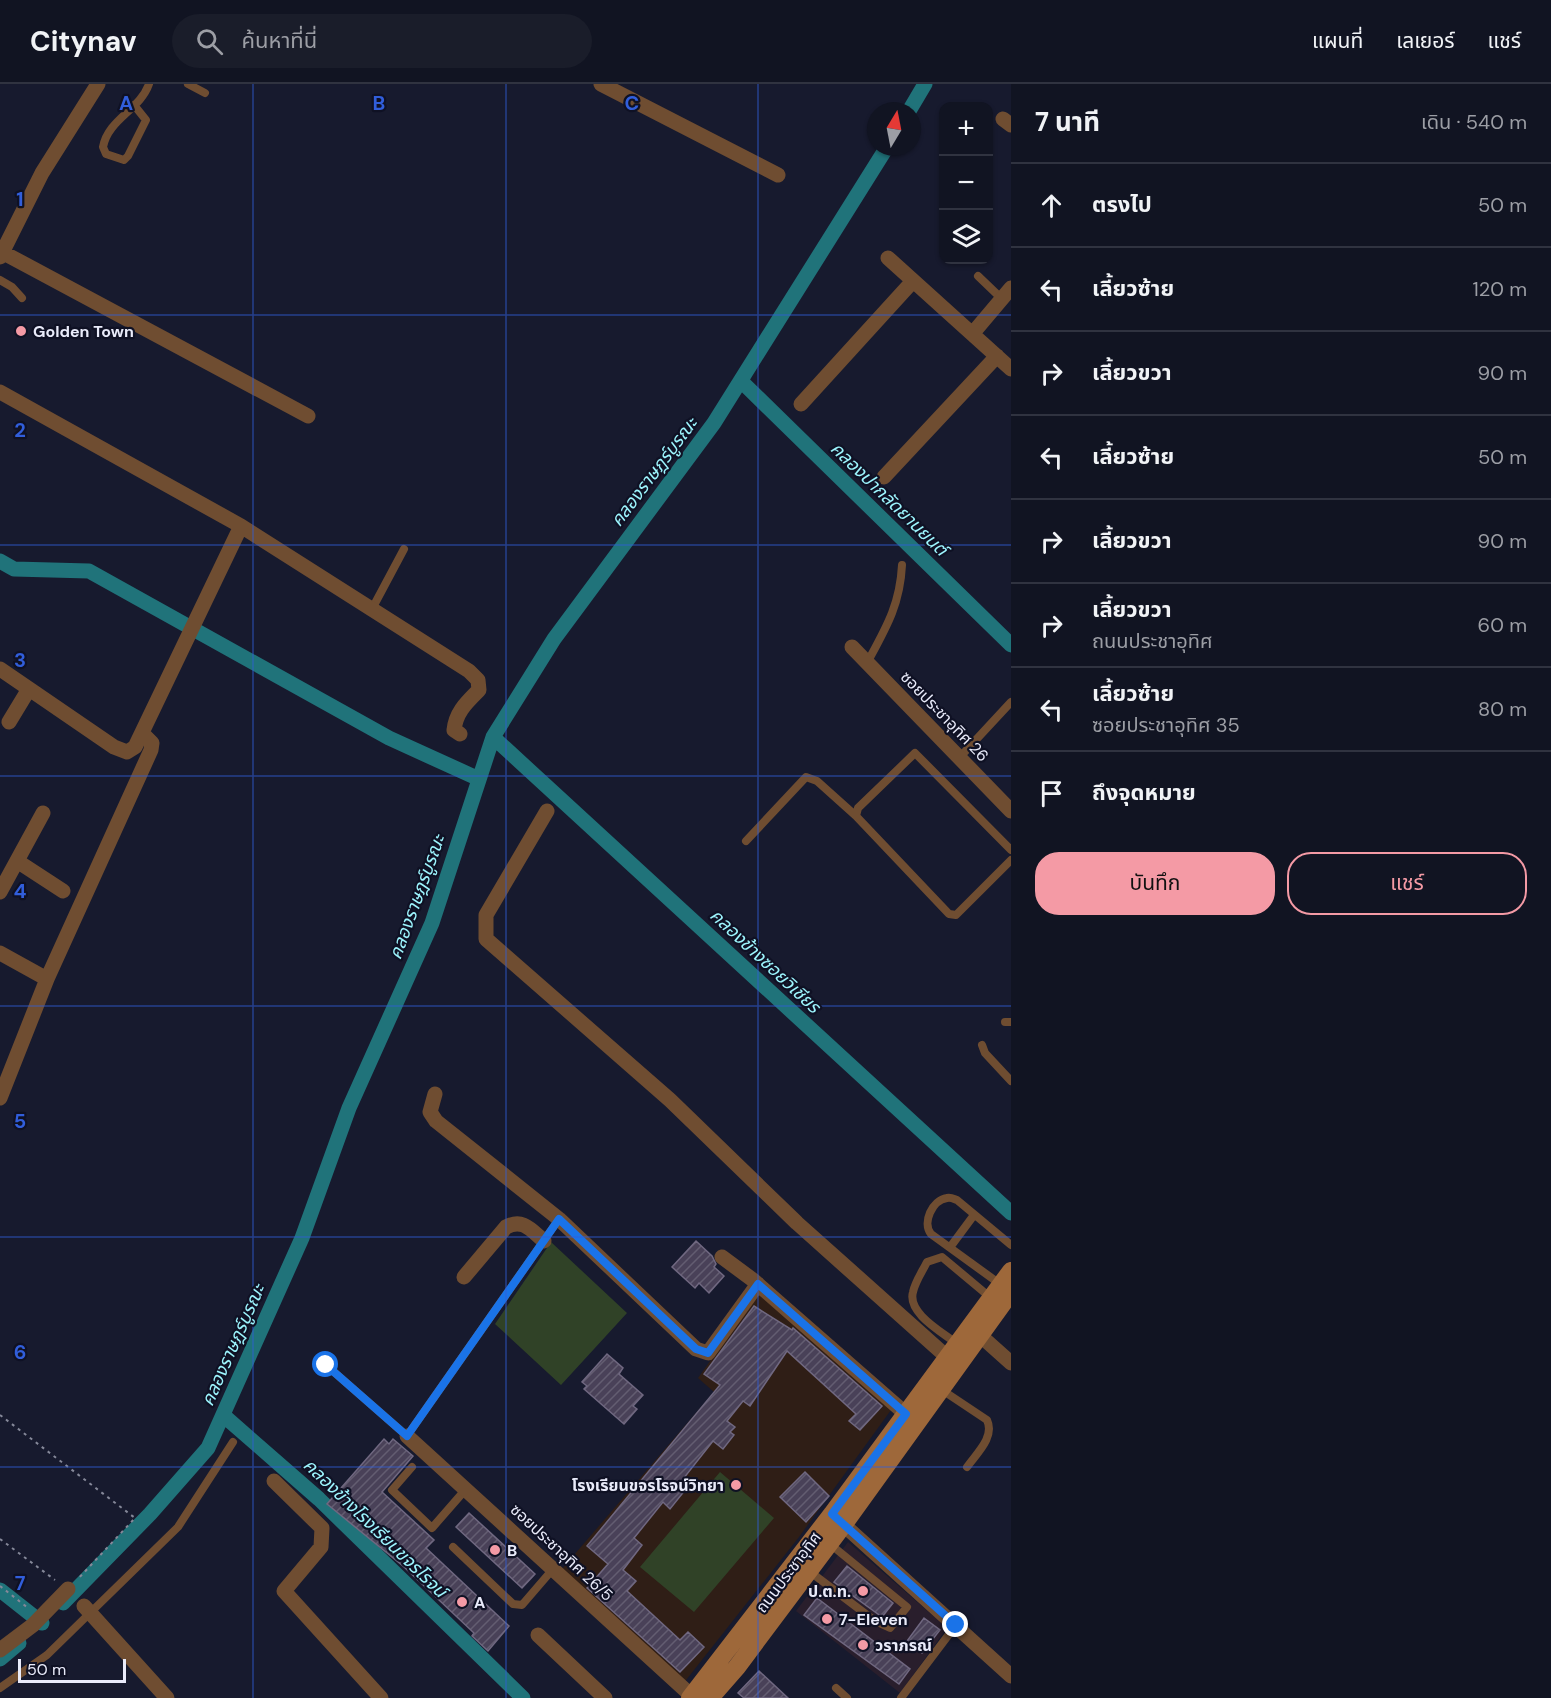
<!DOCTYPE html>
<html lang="th">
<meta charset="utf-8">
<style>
:root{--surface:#111422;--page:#1a1d2a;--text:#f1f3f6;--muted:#9c9ea5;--line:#303340;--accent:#f49aa5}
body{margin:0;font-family:"DM Sans","Noto Sans Thai",sans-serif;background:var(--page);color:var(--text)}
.controls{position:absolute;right:18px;top:18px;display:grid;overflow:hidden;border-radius:12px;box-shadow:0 2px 4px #0004}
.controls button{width:54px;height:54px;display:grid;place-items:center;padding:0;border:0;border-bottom:2px solid var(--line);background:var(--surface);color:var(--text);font:30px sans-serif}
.compass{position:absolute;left:867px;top:18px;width:54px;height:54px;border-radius:50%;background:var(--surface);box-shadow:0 2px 4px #0004;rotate:10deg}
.scale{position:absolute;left:18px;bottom:15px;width:108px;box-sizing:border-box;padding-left:6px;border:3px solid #e9ebfa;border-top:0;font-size:16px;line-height:21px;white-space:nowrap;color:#e9ebfa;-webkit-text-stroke:4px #0f1124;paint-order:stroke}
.stop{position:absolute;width:18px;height:18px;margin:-14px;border:4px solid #1a73e8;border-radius:50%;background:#fff}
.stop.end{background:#1a73e8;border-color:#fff;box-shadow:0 2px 6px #0008}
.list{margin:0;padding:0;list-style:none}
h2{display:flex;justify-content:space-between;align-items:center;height:78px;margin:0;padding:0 24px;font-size:26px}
h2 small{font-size:20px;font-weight:400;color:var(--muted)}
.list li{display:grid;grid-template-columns:39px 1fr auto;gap:18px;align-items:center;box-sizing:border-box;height:84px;padding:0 24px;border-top:2px solid var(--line)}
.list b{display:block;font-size:22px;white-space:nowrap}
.list p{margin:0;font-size:20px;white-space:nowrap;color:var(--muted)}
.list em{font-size:20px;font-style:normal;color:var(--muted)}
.actions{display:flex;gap:12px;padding:18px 24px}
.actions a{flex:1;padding:14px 0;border:2px solid var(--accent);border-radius:24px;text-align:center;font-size:21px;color:var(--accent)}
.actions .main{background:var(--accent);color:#111}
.icon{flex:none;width:33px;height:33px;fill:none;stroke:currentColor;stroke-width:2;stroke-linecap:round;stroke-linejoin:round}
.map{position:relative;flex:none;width:1011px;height:1614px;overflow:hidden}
header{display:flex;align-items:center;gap:36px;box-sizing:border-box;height:84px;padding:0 30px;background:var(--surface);border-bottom:2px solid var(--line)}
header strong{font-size:28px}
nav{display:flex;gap:33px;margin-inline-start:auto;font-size:21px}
.search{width:420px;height:54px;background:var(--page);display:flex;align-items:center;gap:15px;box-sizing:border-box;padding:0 21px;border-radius:33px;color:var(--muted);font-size:22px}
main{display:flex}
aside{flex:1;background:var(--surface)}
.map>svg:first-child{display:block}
.commercial{fill:#291e2c}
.education{fill:#2f1e16}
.green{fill:#304227}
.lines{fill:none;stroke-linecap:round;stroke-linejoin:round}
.canal{stroke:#20737a;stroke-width:15}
.building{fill:url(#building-hatch);stroke:#706881;stroke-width:1.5}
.path{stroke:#858899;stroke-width:2;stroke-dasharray:3 4.5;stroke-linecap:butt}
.lane{stroke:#6f4d31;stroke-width:8}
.street{stroke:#6f4d31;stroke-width:15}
.secondary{stroke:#9e683a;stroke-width:18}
.route{stroke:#1a73e8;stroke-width:8}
.grid{fill:none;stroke:#315edb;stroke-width:1.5;stroke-opacity:0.55}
.poi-dot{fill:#f49aa5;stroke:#0f1124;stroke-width:2}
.labels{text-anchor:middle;stroke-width:4.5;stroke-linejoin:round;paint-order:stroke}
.poi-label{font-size:16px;font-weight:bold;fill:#e9ebfa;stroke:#0f1124;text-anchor:start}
.street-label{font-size:16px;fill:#e9ebfa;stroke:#0f1124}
.water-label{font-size:18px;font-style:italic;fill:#9df5fe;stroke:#0f1124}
.grid-label{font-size:20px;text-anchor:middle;font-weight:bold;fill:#315edb;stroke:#0f1124;stroke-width:4.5;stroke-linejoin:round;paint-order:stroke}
</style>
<header>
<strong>Citynav</strong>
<div class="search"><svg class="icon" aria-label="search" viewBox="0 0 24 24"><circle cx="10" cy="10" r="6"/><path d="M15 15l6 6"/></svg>ค้นหาที่นี่</div>
<nav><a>แผนที่</a><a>เลเยอร์</a><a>แชร์</a></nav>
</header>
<main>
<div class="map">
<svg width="1011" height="1614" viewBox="0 0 1011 1614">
<defs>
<pattern id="building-hatch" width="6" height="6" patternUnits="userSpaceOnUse" patternTransform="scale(1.5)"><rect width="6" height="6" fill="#494158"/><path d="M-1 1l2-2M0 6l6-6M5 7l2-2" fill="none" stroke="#635d71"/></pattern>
</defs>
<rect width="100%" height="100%" fill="#171a2e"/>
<path class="commercial" d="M848,1458L947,1544L900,1609L796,1527Z"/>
<path class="education" d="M759,1208L891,1326L799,1453L683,1600L562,1485L714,1308L698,1294Z"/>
<path class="green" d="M551,1158L627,1229L561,1301L495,1240Z
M720,1388L774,1434L694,1528L640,1483Z"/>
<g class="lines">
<path class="canal" d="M909,27L925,0
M741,297L1011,561
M0,477L14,485L89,487L389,654L479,695
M493,653L1011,1129
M223,1331L319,1415L523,1614
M0,1506L42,1539
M63,1519L150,1430L208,1364L302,1154L349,1024L432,839L493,653L554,555L714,339L887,63
M0,1575L19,1559"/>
</g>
<path class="building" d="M696,1157L712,1172L716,1180L714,1183L724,1192L709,1209L699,1199L695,1204L672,1183Z
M754,1222L792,1246L793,1244L882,1322L860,1346L849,1337L856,1330L787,1267L750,1322L743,1317L727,1337L735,1343L730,1348L734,1351L723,1365L713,1357L683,1395L690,1400L670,1425L663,1418L634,1454L642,1461L623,1486L636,1497L627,1507L680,1556L688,1548L704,1563L680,1588L587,1504L608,1480L587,1462L720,1301L704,1290Z
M607,1270L623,1284L619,1290L643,1311L633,1322L637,1325L624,1340L584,1305L587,1302L582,1298Z
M384,1355L389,1360L393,1355L413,1372L382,1408L434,1456L426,1464L509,1542L488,1567L472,1552L474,1549L403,1482L327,1420Z
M805,1388L829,1412L806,1438L780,1413Z
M469,1429L535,1490L522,1504L456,1443Z
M847,1482L893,1519L882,1533L834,1498Z
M817,1514L910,1585L899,1600L804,1531Z
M924,1534L940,1546L922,1569L907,1557Z
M759,1587L788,1614H744L738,1609Z"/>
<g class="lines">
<path class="path" d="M0,1331L135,1434L77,1496
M0,1455L55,1496
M0,1502L28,1524"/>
<path class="lane" d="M188,0L205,9
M134,21L146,36L128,72L124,76L106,70L103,63C108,35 140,26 149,0
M978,192L1002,215
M0,196L12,203L22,214
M372,525L404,465
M867,579C886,544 900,521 902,481
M960,673L1011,618
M746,757L806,693L817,697L856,732
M1011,766L915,669L858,724L856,732L949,830L956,831L1011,776
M1005,938H1011
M982,961L985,969L1011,997
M951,1162L974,1131
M1000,1200L931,1150C922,1139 932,1116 947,1114C951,1113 954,1115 957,1116L1011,1161
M956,1259C942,1248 907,1229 913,1208C915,1198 922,1188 927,1178L942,1173L991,1214
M326,1281L407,1352L559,1135
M942,1306L987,1336C995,1353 977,1369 967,1383
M412,1383L392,1406L432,1444L466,1405
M453,1463L513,1520L522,1521L553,1485
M809,1487L875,1537L890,1544L907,1523L830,1460
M0,1604L47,1571L178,1443L233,1358
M836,1604L847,1614
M901,1614L956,1541"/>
<path class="street" d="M601,0L778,91
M1003,35L1011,41
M2,168L308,332
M0,173L42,89L98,0
M888,174L1011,285
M973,249L1011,204
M0,308L241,442L469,587L478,596L479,606C466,619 456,628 454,646L460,650
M801,320L913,197
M884,393L997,272
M852,563L1011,727
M0,585L114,663L127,668L135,663L241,442
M9,638L29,605
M547,727L486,831V855L670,1016L797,1139L947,1273
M17,777L63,807
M0,808L43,729
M0,869L47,895
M435,1010L430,1028L436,1037L559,1135L696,1265L708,1269L758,1200
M0,1014L47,895L151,666L152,659L142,649
M722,1173L753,1196L906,1330
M464,1193L506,1143C523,1134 531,1146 544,1157
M973,1245L1011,1279
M407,1352L694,1614
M274,1397L322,1444L321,1463L284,1507L381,1614
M835,1433L1011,1592
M84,1522L167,1614
M538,1551L605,1614
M0,1566L33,1541L68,1505"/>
<path class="secondary" d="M690,1614L832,1430L1011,1187
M710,1614L737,1583L844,1440L1011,1208"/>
</g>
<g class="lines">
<path class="route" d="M326,1281L407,1352L559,1135L696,1265L708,1269L758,1200L906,1330L832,1430L956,1541"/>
</g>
<path class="grid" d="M253,0V1614M506,0V1614M758,0V1614M0,231H1011M0,461H1011M0,692H1011M0,922H1011M0,1153H1011M0,1383H1011"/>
<g class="poi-dot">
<circle cx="21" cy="247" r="6"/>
<circle cx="736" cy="1401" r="6"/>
<circle cx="495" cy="1466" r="6"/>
<circle cx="863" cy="1507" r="6"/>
<circle cx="462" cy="1518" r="6"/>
<circle cx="827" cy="1535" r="6"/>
<circle cx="863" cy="1561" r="6"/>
</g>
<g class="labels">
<g class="poi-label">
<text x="33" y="253">Golden Town</text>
<text x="724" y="1407" text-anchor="end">โรงเรียนขจรโรจน์วิทยา</text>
<text x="507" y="1472">B</text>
<text x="851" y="1513" text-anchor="end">ป.ต.ท.</text>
<text x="474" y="1524">A</text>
<text x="839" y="1541">7-Eleven</text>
<text x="875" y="1567">วราภรณ์</text>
</g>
<g class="street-label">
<text transform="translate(945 632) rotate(46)" y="6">ซอยประชาอุทิศ 26</text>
<text transform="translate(562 1468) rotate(43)" y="6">ซอยประชาอุทิศ 26/5</text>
<text transform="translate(788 1488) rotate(-53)" y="6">ถนนประชาอุทิศ</text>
</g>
<g class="water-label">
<text transform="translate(654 388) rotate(-53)" y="6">คลองราษฎร์บูรณะ</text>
<text transform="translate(889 415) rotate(44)" y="6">คลองปากลัดยานยนต์</text>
<text transform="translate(417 813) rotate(-70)" y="6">คลองราษฎร์บูรณะ</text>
<text transform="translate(765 877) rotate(43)" y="6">คลองข้างซอยวิเชียร</text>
<text transform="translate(233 1261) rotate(-66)" y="6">คลองราษฎร์บูรณะ</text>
<text transform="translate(375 1444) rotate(44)" y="6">คลองข้างโรงเรียนขจรโรจน์</text>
</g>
</g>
<g class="grid-label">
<text x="126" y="26">A</text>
<text x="379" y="26">B</text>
<text x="632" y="26">C</text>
<text x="20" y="122">1</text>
<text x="20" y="353">2</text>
<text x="20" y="583">3</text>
<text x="20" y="814">4</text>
<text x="20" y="1044">5</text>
<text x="20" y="1275">6</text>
<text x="20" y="1506">7</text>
</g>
</svg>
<div class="controls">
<button>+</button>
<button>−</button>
<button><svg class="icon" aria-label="layers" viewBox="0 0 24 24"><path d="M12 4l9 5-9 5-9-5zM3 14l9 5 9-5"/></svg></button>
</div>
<svg class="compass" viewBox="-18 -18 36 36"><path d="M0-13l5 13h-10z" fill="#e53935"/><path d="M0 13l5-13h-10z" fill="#9c9ea5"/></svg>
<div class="scale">50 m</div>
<div class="stop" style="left:326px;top:1281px"></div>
<div class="stop end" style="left:956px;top:1541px"></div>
</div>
<aside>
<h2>7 นาที<small>เดิน · 540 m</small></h2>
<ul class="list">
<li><svg class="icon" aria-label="ahead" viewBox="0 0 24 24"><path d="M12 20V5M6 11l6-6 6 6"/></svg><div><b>ตรงไป</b></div><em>50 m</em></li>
<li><svg class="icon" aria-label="left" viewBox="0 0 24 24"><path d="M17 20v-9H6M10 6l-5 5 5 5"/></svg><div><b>เลี้ยวซ้าย</b></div><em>120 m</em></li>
<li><svg class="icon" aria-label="right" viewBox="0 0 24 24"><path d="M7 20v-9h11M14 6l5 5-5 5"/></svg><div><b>เลี้ยวขวา</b></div><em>90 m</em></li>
<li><svg class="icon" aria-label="left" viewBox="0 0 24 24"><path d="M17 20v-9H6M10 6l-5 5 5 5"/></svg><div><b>เลี้ยวซ้าย</b></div><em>50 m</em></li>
<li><svg class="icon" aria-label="right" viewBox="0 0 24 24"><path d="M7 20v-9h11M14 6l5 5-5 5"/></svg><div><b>เลี้ยวขวา</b></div><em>90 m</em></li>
<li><svg class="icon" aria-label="right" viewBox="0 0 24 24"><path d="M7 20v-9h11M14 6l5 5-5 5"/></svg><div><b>เลี้ยวขวา</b><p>ถนนประชาอุทิศ</p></div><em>60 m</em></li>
<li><svg class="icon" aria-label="left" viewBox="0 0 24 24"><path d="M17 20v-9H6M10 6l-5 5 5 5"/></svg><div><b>เลี้ยวซ้าย</b><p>ซอยประชาอุทิศ 35</p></div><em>80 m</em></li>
<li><svg class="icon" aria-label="arrive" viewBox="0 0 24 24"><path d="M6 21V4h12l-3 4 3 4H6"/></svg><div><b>ถึงจุดหมาย</b></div></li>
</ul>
<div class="actions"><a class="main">บันทึก</a><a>แชร์</a></div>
</aside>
</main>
